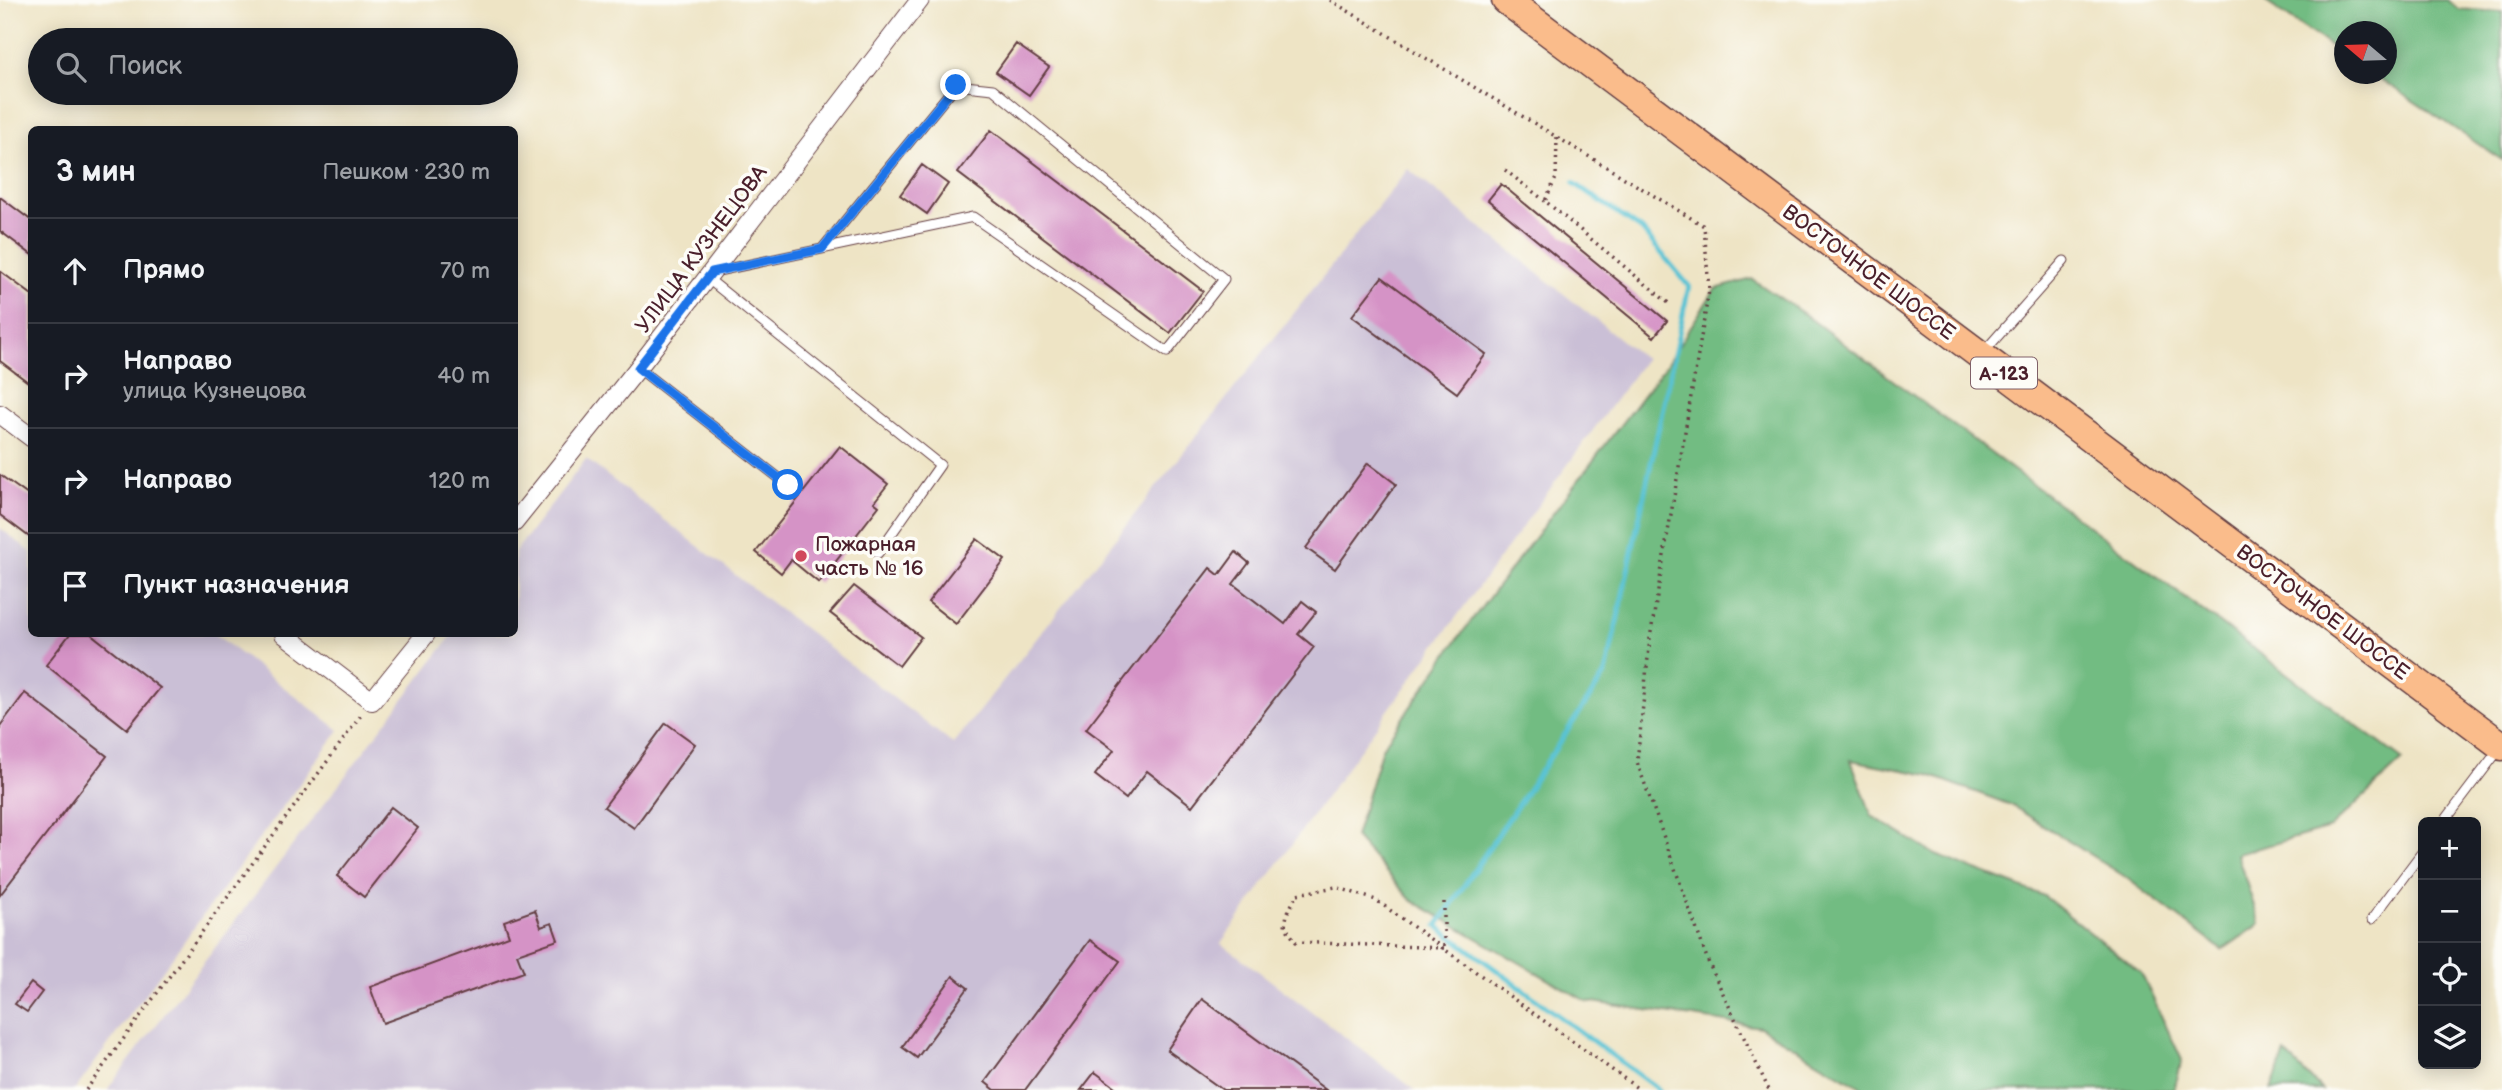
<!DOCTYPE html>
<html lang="ru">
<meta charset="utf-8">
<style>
:root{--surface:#171b24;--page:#20242c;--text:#f1f3f6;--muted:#9ea1a6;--line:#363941}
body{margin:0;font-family:"Balsamiq Sans",sans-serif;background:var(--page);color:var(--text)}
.controls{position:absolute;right:21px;bottom:21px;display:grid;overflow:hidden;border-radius:10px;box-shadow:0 4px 18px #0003}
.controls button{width:63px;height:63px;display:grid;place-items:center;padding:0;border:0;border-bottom:2px solid var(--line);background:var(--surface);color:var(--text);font:35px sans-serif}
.compass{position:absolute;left:2334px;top:21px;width:63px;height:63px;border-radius:50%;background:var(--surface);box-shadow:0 4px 18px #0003;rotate:289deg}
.stop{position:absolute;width:21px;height:21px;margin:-16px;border:5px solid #1a73e8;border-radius:50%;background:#fff}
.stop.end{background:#1a73e8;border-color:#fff;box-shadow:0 2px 7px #0008}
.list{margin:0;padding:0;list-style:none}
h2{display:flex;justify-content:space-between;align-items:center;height:91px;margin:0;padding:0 28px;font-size:30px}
h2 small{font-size:23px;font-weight:400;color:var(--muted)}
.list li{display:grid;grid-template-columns:46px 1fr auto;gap:21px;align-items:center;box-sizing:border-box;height:105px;padding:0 28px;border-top:2px solid var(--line)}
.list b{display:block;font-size:26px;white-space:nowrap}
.list p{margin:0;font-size:23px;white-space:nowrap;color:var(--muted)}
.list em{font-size:23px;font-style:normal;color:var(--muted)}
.icon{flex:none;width:38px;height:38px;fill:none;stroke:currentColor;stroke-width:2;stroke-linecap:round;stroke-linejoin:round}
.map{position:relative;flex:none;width:2502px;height:1090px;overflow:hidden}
.search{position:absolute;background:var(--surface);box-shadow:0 4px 18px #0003;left:28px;top:28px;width:490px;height:77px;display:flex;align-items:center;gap:18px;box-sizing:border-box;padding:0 24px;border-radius:38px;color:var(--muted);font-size:26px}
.panel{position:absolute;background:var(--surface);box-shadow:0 4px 18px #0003;left:28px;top:126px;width:490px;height:511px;border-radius:10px}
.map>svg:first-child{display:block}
.industrial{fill:#cabfd6}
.forest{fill:#72bc82;stroke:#5e6e56;stroke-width:2}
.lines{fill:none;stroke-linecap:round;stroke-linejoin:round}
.stream{stroke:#59c3d4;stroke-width:5}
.building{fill:#d593c6}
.lane-casing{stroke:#633d42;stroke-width:11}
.street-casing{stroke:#633d42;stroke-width:20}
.primary-casing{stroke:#633d42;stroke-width:31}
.path{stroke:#633d42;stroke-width:3.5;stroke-dasharray:2 5;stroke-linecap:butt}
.lane{stroke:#fff;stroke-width:9}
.street{stroke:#fff;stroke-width:18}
.primary{stroke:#fabc8b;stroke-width:28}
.route{stroke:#1a73e8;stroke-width:9}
.poi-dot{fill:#d1495b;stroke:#fdfcf7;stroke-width:2.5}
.labels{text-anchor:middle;stroke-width:7;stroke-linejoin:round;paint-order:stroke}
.shield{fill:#fdfcf7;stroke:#806168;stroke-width:2}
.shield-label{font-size:19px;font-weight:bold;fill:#4a1f2b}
.street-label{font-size:21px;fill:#4a1f2b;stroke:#fdfcf7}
.poi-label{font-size:21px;fill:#4a1f2b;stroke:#fdfcf7;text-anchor:start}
</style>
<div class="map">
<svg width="2502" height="1090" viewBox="0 0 2502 1090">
<rect width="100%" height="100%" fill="#fdfcf7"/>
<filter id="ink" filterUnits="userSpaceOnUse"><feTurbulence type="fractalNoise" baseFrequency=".0143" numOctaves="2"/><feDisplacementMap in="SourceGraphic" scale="14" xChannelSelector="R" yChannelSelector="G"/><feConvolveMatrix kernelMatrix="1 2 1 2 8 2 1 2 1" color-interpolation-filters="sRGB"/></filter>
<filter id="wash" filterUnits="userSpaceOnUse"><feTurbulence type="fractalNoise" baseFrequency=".00686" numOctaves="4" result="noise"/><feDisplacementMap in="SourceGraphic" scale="28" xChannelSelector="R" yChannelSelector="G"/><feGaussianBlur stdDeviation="1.57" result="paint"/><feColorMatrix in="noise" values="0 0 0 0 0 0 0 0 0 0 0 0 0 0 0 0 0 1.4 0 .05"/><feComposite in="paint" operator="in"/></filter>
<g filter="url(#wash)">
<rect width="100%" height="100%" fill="#eee4c5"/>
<path class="industrial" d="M1408,169L1645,359L1387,712L1221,943L1415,1090H107L453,634H514L515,552L586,459L953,744Z
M0,528L31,552L32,634H215L339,730L75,1090H0Z"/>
<path class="forest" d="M2263,0H2448L2458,9L2502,12V160L2373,74H2386V32H2344V55Z
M1752,279L1804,314L2403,760L2330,828L2237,854L2260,924L2222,950L2124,876L2011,805L1929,775L1851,760L1872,816L1936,855L2044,896L2141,973L2182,1060L2174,1090H1866L1760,1027L1586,1001L1411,900L1355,837L1382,748L1459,637L1666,365L1715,289Z
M2285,1053L2322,1090H2271Z"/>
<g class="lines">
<path class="stream" d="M1574,183L1642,230L1689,286L1606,673L1437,926L1659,1090"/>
</g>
<g id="blocks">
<path class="building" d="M1016,44L1049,67L1029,95L996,72Z
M991,130L1203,291L1170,333L958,173Z
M922,165L948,184L927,214L900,195Z
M1501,184L1667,321L1654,337L1488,200Z
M0,197L32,221V255L0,231Z
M0,271L32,295V385L0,361Z
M1382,277L1486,354L1457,393L1352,316Z
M840,446L888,484L874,502L879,506L819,583L791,560L781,573L756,552Z
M1368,463L1396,484L1335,569L1306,548Z
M0,475L32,498V539L0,515Z
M977,539L1005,560L956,624L928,602Z
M1236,552L1249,563L1233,584L1285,624L1302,601L1316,612L1298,634L1314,647L1192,806L1147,771L1126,799L1095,775L1114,750L1086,729L1210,568L1219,575Z
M854,586L921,637L899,666L830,613Z
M70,634H91L160,688L127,729L46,665Z
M25,693L107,756L0,895V726Z
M666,723L695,744L634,828L604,807Z
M391,807L418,828L364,897L337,876Z
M535,910L541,927L552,923L558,940L517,954L524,972L383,1023L370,987L509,936L504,921Z
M1090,940L1120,961L1025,1090H995L985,1082Z
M953,976L968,988L917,1058L902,1047Z
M31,983L42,992L27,1012L15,1004Z
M1202,999L1326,1090H1223L1167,1050Z
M1095,1072L1119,1090H1081Z"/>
</g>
</g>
<g filter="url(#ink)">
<use href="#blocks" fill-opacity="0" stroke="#633d42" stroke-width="2"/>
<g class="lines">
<defs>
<path id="lane" d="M713,272L973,217L1167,352L1224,279L993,89L956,85L822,249
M707,278L940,465L878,553
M1982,354L2064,261
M638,368L788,485
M2444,822L2500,748
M2372,919L2423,851"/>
<path id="street" d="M0,414L32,438
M514,523L638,368L920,0
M284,634L372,701L426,634"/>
<path id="primary" d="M1506,0L2502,746"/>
</defs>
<use href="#lane" class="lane-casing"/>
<use href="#street" class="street-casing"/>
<use href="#primary" class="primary-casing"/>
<path class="path" d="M1330,0L1704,226L1709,290L1650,638L1637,762L1709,964L1769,1090
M1557,137L1556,178L1545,201L1671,305
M1505,170L1545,201
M1444,902V948
M1444,948L1296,942L1285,926L1287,914L1297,894L1336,887L1376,900L1640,1090
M86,1090L362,714"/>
<use href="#lane" class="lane"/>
<use href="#street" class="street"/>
<use href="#primary" class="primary"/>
</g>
</g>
<g class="lines" filter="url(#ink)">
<path class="route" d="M788,485L638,368L712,272L822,249L956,85"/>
</g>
<circle class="poi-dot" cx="801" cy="556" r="7"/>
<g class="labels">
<rect class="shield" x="1971" y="357.5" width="66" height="31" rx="5"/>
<g class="shield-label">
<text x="2004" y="380">А-123</text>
</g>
<g class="street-label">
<text transform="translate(701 249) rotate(-53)" y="7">УЛИЦА КУЗНЕЦОВА</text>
<text transform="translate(1869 272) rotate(37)" y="7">ВОСТОЧНОЕ ШОССЕ</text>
<text transform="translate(2323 612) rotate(37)" y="7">ВОСТОЧНОЕ ШОССЕ</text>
</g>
<g class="poi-label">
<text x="815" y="551">Пожарная<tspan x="815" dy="24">часть № 16</tspan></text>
</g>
</g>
</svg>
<div class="controls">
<button>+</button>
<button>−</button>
<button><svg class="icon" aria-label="locate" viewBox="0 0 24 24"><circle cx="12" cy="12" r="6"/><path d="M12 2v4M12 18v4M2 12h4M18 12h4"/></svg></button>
<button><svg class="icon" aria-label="layers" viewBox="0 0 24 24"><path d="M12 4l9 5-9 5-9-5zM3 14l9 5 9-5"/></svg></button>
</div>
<svg class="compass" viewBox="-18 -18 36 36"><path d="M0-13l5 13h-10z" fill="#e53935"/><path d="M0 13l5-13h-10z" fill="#9ea1a6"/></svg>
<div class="stop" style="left:788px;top:485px"></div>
<div class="stop end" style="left:956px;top:85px"></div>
<div class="search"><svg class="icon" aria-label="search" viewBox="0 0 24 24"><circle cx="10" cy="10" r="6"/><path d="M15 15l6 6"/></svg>Поиск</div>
<section class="panel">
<h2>3 мин<small>Пешком · 230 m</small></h2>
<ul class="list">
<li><svg class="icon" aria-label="ahead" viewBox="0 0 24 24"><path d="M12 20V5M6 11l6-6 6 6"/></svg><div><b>Прямо</b></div><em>70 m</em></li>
<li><svg class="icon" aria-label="right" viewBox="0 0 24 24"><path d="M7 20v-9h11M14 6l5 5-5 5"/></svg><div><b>Направо</b><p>улица Кузнецова</p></div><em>40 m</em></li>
<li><svg class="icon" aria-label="right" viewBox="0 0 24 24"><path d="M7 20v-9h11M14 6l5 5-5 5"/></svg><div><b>Направо</b></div><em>120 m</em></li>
<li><svg class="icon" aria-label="arrive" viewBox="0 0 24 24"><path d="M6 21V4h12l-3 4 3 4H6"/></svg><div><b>Пункт назначения</b></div></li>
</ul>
</section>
</div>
